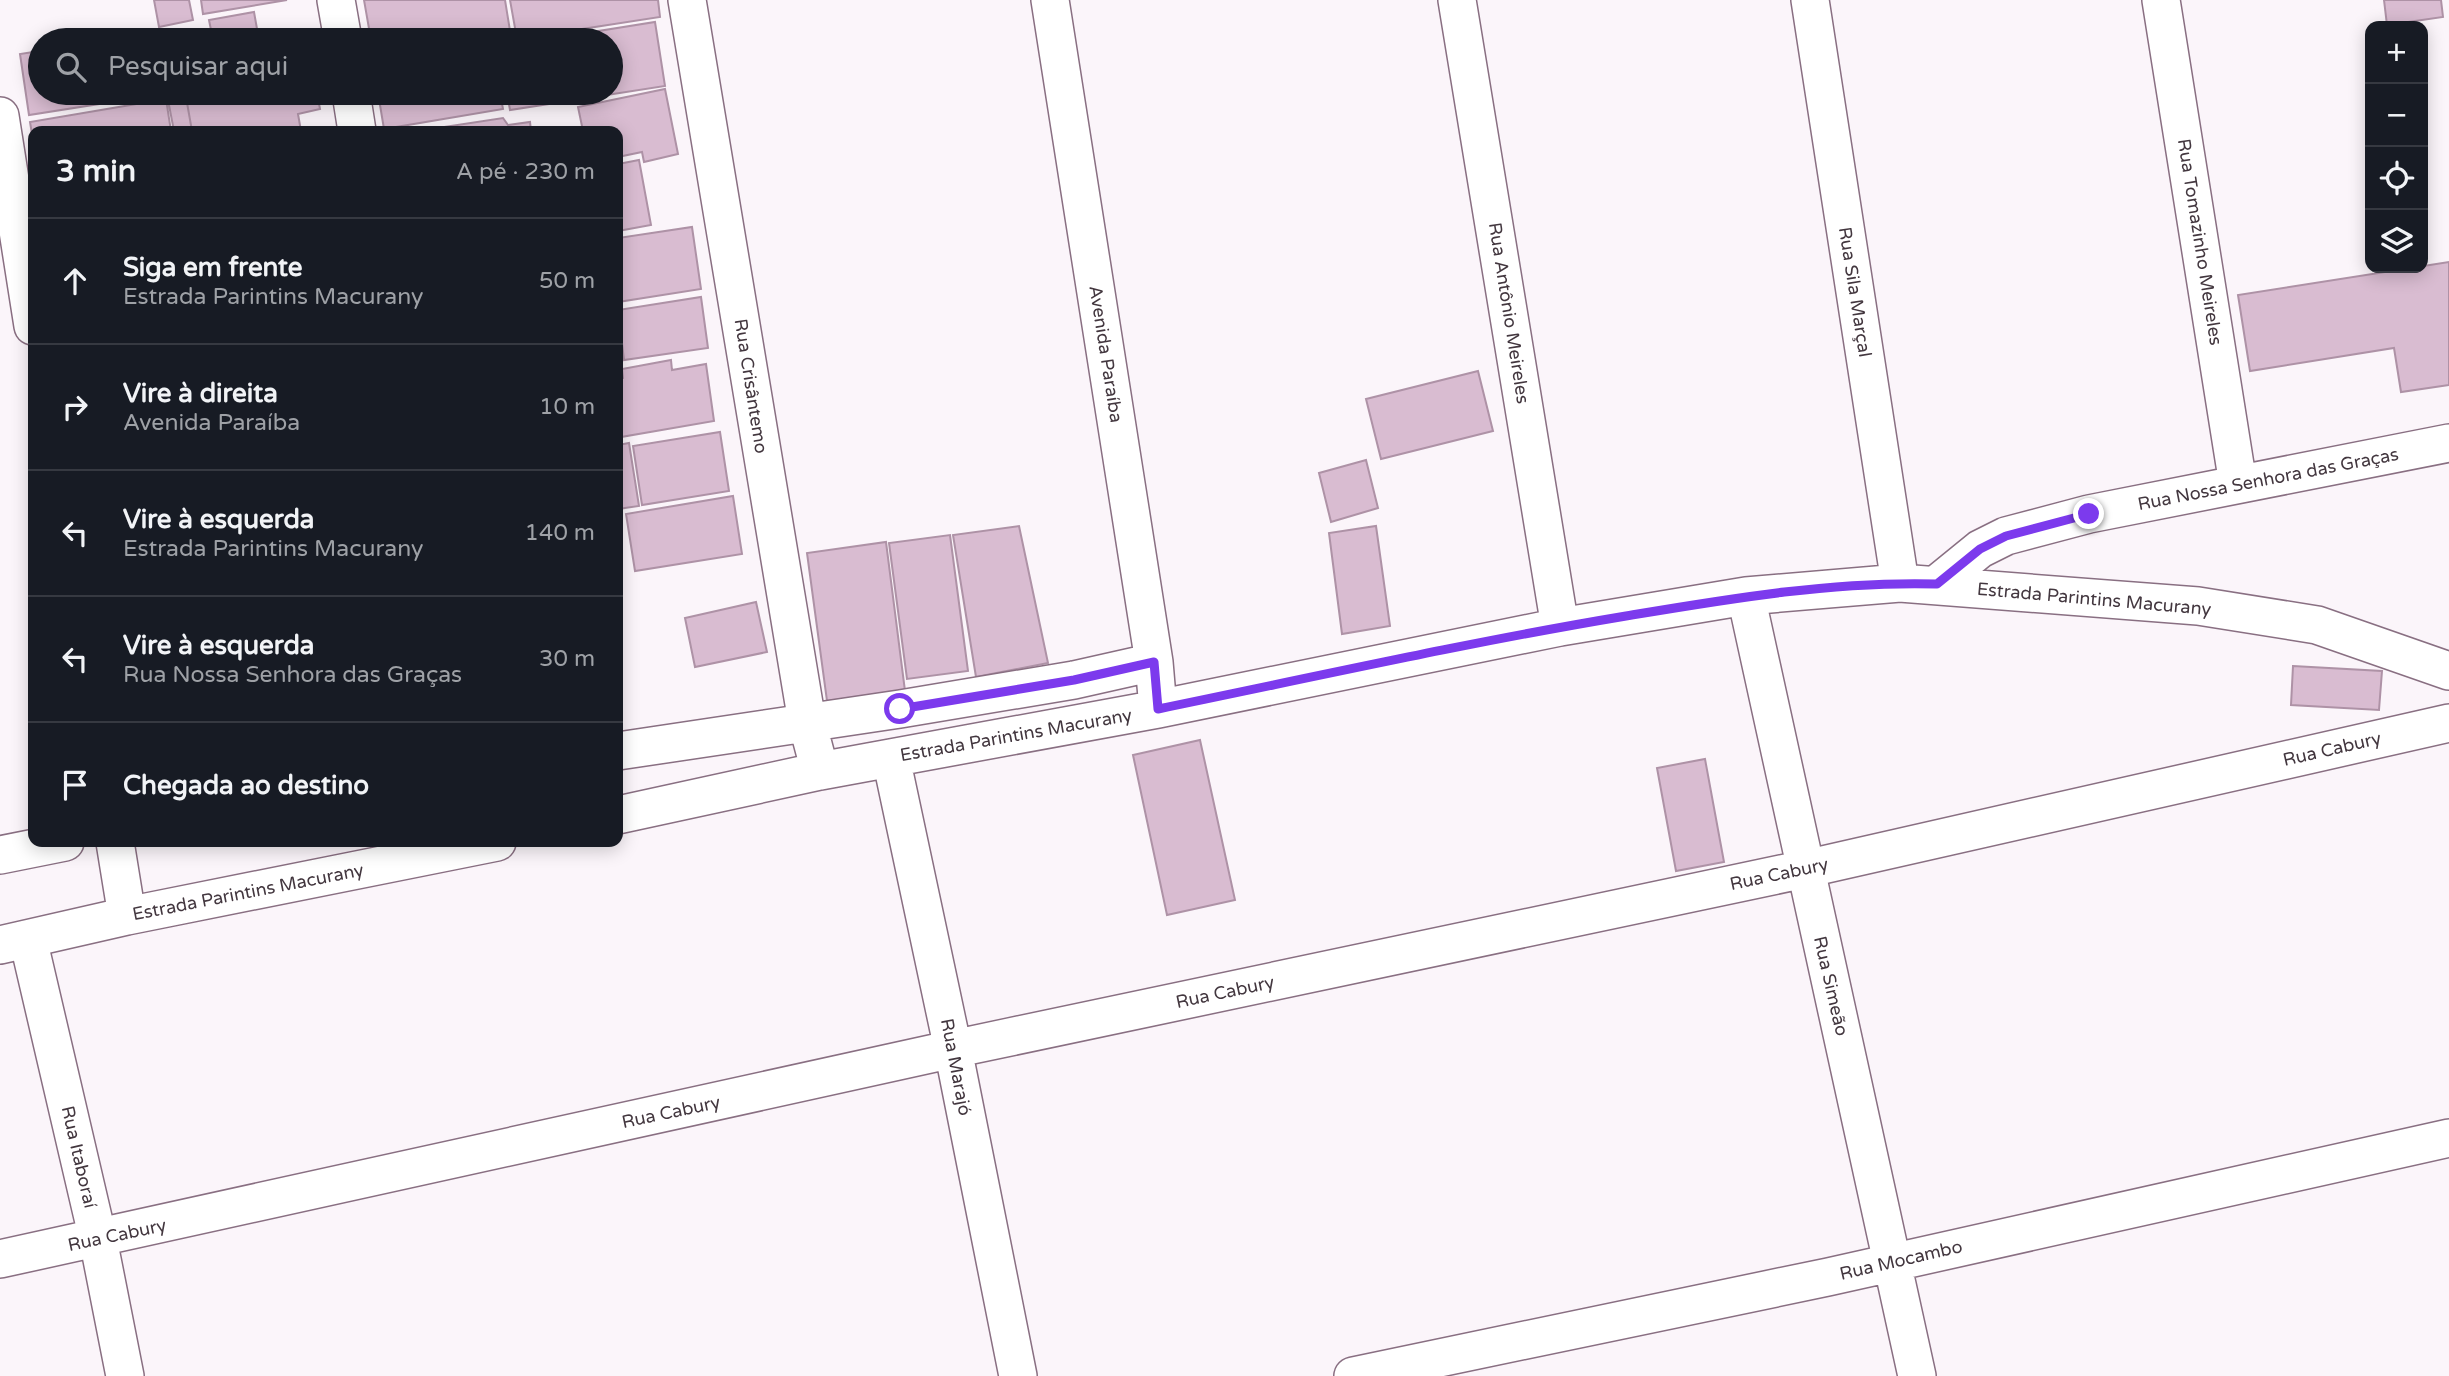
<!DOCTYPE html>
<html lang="pt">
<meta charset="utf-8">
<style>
:root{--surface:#171b24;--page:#20242c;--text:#f1f3f6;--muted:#9ea1a6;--line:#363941}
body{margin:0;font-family:"Varela Round",sans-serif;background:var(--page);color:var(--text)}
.controls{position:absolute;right:21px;top:21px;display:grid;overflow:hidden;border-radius:14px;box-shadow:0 4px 18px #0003}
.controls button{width:63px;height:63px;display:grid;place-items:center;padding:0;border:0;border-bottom:2px solid var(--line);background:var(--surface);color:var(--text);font:35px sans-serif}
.stop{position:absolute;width:21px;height:21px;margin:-16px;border:5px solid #7c3aed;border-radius:50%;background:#fff}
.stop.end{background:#7c3aed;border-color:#fff;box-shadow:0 2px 7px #0008}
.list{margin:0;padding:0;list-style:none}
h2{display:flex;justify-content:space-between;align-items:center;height:91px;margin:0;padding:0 28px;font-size:30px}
h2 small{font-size:23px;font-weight:400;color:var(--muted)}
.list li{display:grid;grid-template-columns:46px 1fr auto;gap:21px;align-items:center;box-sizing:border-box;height:126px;padding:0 28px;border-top:2px solid var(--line)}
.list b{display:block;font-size:26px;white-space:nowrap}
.list p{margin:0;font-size:23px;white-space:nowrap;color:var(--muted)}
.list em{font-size:23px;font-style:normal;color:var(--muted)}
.icon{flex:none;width:38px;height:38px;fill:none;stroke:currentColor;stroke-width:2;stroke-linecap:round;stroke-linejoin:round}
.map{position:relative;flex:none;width:2449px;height:1376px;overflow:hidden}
.search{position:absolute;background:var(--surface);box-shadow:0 4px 18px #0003;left:28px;top:28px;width:595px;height:77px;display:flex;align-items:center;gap:18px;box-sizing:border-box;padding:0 24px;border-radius:38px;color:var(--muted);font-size:26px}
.panel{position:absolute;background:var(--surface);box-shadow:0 4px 18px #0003;left:28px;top:126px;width:595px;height:721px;border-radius:14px}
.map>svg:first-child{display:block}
.building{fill:#d9bcd1;stroke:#ae92a6;stroke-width:2}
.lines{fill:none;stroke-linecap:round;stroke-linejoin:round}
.minor-casing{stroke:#896f82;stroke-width:40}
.minor{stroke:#fff;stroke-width:37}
.route{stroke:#7c3aed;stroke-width:9}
.labels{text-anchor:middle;stroke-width:5;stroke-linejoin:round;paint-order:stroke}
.street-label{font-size:18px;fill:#43373f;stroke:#fff}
</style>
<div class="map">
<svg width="2449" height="1376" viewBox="0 0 2449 1376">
<rect width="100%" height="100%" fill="#fbf5fa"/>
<path class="building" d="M154,0H189L193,20L159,27Z
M201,0H287L203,14Z
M364,0H505L511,37L492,40H371Z
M510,0H658L660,17L517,39Z
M2384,0H2441L2443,17L2387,25Z
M254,12L259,40H213L209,20Z
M655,22L665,86L510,110L507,93H611V40H542Z
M154,33L155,40H110Z
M40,51V93L163,94L29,115L20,54Z
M665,89L678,154L644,162L642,152L618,157V131H583L578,107Z
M205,93H317L320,109L298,114L301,131H192L186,97Z
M378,93H500L503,109L384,129Z
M186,97L192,131H174L168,100Z
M166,99L171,131H33V140L30,122Z
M503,118L508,125L530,122L531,131H418Z
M639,160L651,225L618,231V164Z
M692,227L701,289L618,302V238Z
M2449,262V385L2401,392L2394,348L2250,371L2238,295Z
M701,297L708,348L624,360L618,310Z
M671,360L672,370L706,364L714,421L621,437L618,417V379L623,378L622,369Z
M1478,371L1493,431L1381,459L1366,399Z
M720,432L729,491L642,505L633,446Z
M629,443L639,506L618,509V445Z
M1366,460L1378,508L1331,522L1319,473Z
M733,496L742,554L635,571L626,514Z
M1019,526L1048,663L976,677L953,535Z
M1376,526L1390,626L1342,634L1329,533Z
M950,535L968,671L907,679L889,543Z
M886,542L905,691L827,701L807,553Z
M756,602L767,652L695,667L685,618Z
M2293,666L2382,671L2379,710L2291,705Z
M1200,740L1235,900L1167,915L1133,755Z
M1705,759L1724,862L1676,871L1657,768Z"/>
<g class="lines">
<defs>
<path id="minor" d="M336,0L343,40
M687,0L807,722L820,771
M1050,0L1154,662L1158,709
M1457,0L1560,627
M1810,0L1900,583
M2161,0L2238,484
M351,93L357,131
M0,116L33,326
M1937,584L1980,549L2006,536L2089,514L2449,443
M1746,596L1917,1376
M618,751L900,709L1074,680L1154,662
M891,758L953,1049L1018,1376
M618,815L820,771L1158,709L1560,627L1746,596L1900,583L2198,606L2317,625L2449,671
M115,842L127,916
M0,855L65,842
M28,939L98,1239L125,1376
M0,945L127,916L497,842
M0,1259L953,1049L1805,869L2449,723
M1353,1376L1828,1277L2449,1138"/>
</defs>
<use href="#minor" class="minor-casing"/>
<use href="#minor" class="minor"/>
</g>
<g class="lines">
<path class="route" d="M900,709L1074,680L1154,662L1158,709C1314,677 1470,642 1626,616C1728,599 1833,581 1937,584L1980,549L2006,536L2089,514"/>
</g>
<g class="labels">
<g class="street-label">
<text transform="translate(2200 242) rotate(81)" y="6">Rua Tomazinho Meireles</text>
<text transform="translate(1855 292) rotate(81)" y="6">Rua Sila Marçal</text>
<text transform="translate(1509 313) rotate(81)" y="6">Rua Antônio Meireles</text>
<text transform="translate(1106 354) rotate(81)" y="6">Avenida Paraíba</text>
<text transform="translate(751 386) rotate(81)" y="6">Rua Crisântemo</text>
<text transform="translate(2268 479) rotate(-11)" y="6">Rua Nossa Senhora das Graças</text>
<text transform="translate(2094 599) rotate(5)" y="6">Estrada Parintins Macurany</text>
<text transform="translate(1016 735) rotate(-10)" y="6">Estrada Parintins Macurany</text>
<text transform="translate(2332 749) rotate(-13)" y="6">Rua Cabury</text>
<text transform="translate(1779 874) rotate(-12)" y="6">Rua Cabury</text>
<text transform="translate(248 892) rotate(-11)" y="6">Estrada Parintins Macurany</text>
<text transform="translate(1831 986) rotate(77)" y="6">Rua Simeão</text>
<text transform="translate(1225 992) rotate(-12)" y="6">Rua Cabury</text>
<text transform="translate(956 1067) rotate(79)" y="6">Rua Marajó</text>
<text transform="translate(671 1112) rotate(-12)" y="6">Rua Cabury</text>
<text transform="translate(79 1157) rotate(77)" y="6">Rua Itaboraí</text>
<text transform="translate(117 1235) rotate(-12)" y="6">Rua Cabury</text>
<text transform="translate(1901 1260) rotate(-13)" y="6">Rua Mocambo</text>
</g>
</g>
</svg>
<div class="controls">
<button>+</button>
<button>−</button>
<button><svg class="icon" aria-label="locate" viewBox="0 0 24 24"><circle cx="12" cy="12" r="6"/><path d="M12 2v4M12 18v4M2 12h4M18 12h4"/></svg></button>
<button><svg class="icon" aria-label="layers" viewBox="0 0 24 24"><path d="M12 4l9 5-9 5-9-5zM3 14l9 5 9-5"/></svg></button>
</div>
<div class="stop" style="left:900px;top:709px"></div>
<div class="stop end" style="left:2089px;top:514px"></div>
<div class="search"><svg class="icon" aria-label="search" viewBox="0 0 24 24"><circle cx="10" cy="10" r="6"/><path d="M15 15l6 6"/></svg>Pesquisar aqui</div>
<section class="panel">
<h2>3 min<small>A pé · 230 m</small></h2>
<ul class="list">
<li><svg class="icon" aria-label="ahead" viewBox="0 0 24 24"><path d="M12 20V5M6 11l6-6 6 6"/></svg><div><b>Siga em frente</b><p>Estrada Parintins Macurany</p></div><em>50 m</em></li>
<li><svg class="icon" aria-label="right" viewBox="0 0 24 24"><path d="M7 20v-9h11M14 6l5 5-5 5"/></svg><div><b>Vire à direita</b><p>Avenida Paraíba</p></div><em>10 m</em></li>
<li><svg class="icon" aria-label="left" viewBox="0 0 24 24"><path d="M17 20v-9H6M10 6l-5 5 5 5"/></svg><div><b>Vire à esquerda</b><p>Estrada Parintins Macurany</p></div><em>140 m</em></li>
<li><svg class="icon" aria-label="left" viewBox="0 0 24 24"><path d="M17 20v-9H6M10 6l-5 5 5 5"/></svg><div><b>Vire à esquerda</b><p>Rua Nossa Senhora das Graças</p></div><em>30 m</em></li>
<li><svg class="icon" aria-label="arrive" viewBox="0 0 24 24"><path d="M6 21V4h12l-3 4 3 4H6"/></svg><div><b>Chegada ao destino</b></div></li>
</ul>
</section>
</div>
